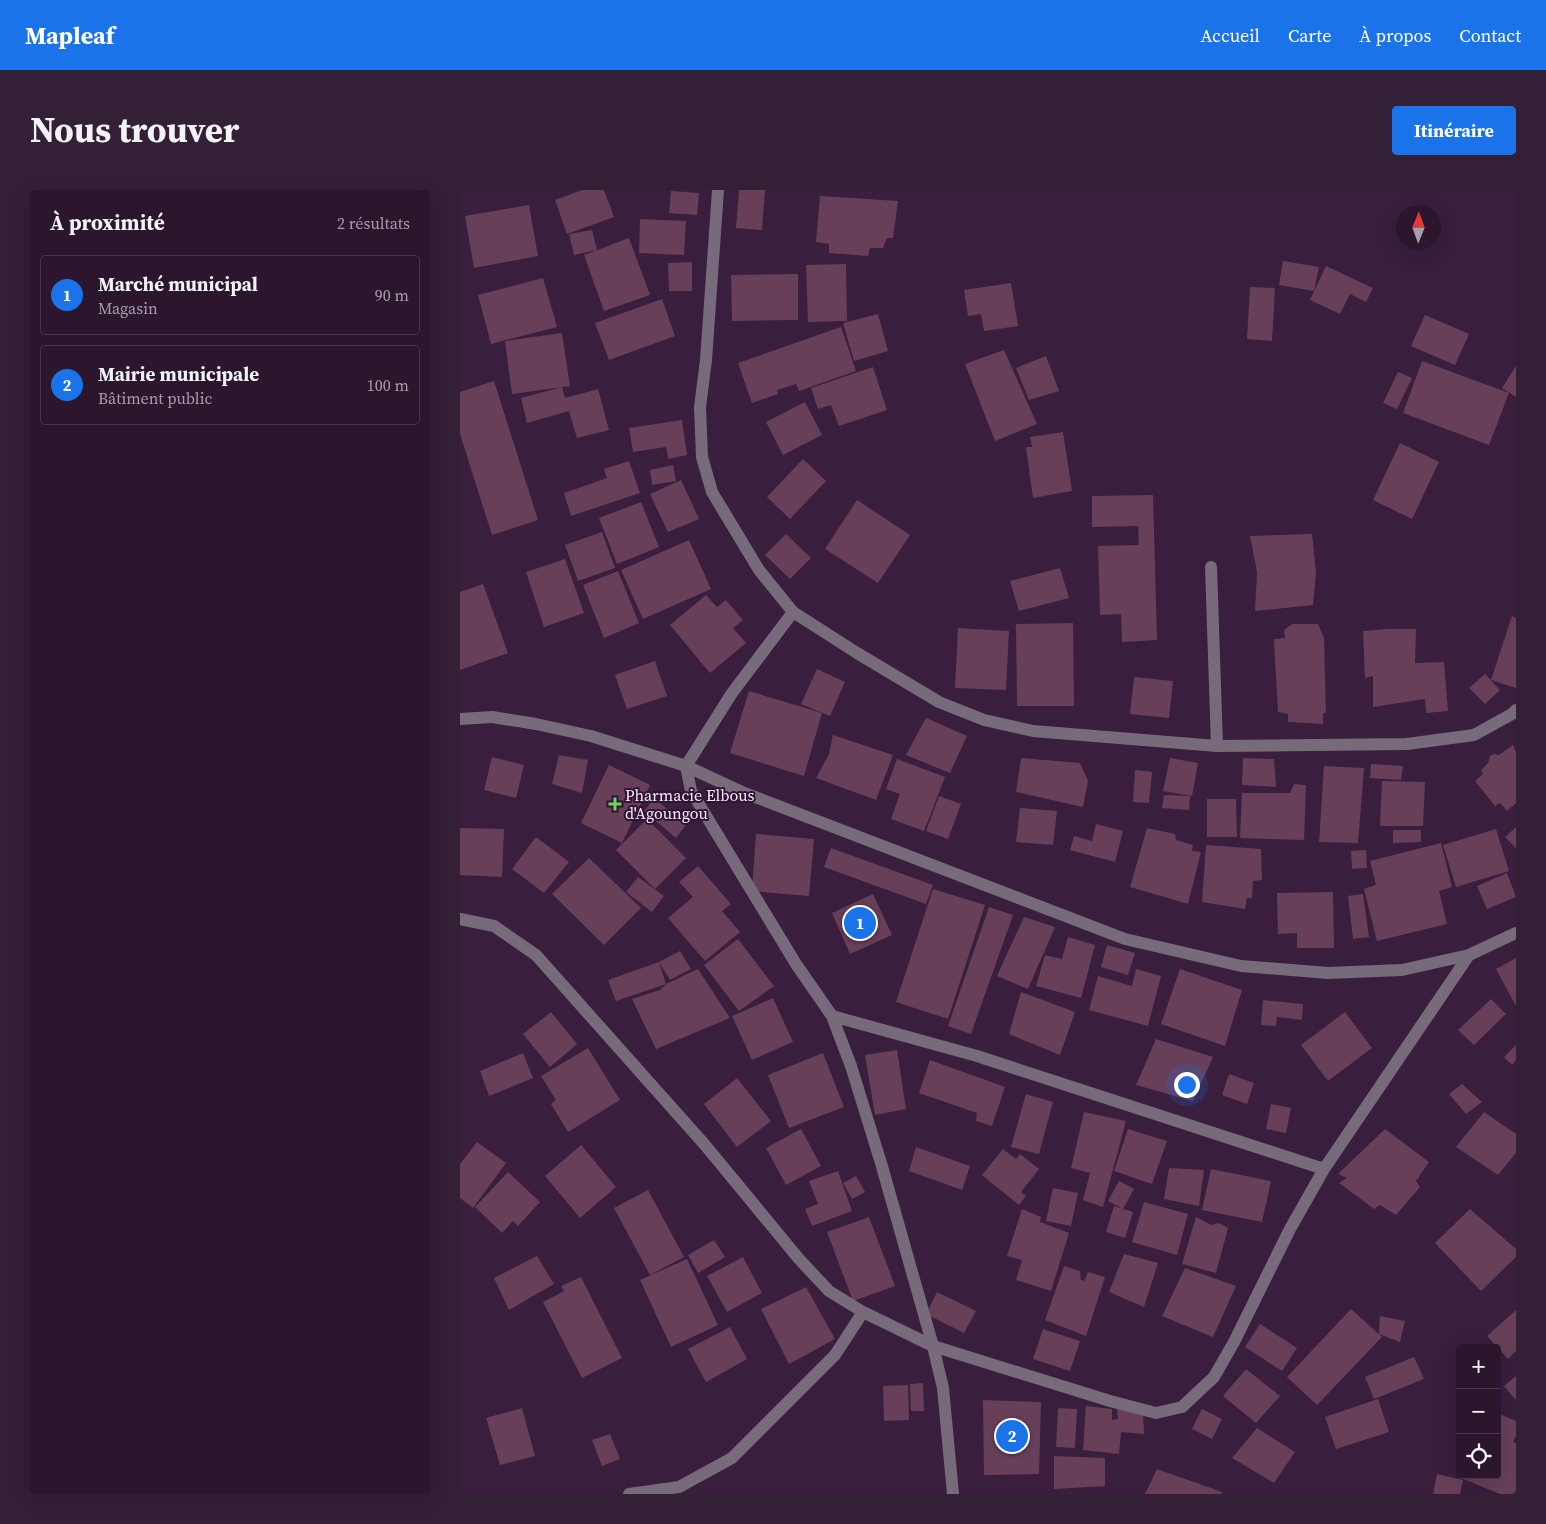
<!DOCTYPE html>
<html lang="fr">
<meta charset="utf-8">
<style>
:root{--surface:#2b162e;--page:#331f36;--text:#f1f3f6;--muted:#a69faa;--line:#47354a;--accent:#1a73e8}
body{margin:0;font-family:"Source Serif 4",serif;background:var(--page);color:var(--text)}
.controls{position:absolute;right:15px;bottom:15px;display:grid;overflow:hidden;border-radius:5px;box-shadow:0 5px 20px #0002}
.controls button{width:45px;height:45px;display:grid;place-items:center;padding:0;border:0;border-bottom:1px solid var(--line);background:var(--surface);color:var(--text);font:25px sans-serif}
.compass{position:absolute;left:936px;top:15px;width:45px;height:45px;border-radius:50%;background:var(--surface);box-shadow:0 5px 20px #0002;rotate:1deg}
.you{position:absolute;left:726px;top:894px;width:18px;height:18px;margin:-12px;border:4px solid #fff;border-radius:50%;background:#1a73e8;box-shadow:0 0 0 8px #1a73e833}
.badge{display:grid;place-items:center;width:32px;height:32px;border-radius:50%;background:var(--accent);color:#fff;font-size:16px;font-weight:700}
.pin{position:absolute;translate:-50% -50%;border:2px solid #fff;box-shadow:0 1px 5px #0006}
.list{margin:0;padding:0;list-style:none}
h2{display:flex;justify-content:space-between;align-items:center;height:65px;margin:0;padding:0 20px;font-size:21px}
h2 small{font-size:16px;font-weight:400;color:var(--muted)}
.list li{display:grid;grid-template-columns:32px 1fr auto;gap:15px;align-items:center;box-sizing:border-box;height:80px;margin:0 10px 10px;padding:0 10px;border:1px solid var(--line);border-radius:5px}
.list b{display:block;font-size:19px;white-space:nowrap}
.list p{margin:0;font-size:16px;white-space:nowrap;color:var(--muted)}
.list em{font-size:16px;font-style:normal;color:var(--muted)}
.icon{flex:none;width:28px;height:28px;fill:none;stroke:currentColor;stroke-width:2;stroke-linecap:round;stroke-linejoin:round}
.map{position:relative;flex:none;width:1056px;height:1304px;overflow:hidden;border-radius:5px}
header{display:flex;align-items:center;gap:30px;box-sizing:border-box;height:70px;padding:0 25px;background:var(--accent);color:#fff}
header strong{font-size:24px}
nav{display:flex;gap:28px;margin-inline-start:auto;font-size:18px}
.intro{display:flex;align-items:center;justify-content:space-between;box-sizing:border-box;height:120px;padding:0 30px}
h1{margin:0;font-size:35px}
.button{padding:12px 22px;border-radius:5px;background:var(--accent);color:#fff;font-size:18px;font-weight:700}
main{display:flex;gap:30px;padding:0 30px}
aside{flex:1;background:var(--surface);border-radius:5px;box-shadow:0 5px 20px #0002}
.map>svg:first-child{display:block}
.building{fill:#673f59}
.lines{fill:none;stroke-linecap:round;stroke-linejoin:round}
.service{stroke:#776a7a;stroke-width:12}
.minor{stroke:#776a7a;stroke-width:12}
.poi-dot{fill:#70d35f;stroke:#2f1434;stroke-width:2}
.labels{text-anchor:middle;stroke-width:4;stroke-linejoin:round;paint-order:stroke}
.poi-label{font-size:16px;fill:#fae8fd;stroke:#2f1434;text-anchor:start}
</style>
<header>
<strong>Mapleaf</strong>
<nav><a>Accueil</a><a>Carte</a><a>À propos</a><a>Contact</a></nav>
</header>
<div class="intro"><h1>Nous trouver</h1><a class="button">Itinéraire</a></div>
<main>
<aside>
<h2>À proximité<small>2 résultats</small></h2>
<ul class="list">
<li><span class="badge">1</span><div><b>Marché municipal</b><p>Magasin</p></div><em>90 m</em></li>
<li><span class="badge">2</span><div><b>Mairie municipale</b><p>Bâtiment public</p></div><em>100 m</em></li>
</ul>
</aside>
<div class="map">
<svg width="1056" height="1304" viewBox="0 0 1056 1304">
<rect width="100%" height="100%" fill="#391e3e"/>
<path class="building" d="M122,0H144L154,27L107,44L95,10Z
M279,0H305L302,40L276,38Z
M211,1L239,3L237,25L209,23Z
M360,6L438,11L433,48H427L423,58H410L408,66L369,63V54L356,52Z
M69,15L78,66L14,78L5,26Z
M180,29L226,31L224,65L179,63Z
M132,40L137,60L114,65L109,44Z
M169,48L190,105L144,121L124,65Z
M823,71L859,77L854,101L819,95Z
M232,72V101H209L208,73Z
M386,74L387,131L348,132L346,75Z
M866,76L913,98L906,112L890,104L880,124L850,110Z
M338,84V130L272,131L271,85Z
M83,88L97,137L31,154L18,105Z
M551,93L558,136L524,141L521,124L508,126L504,100Z
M790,97L815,98L812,151L787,149Z
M202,109L215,146L149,170L135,133Z
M418,124L428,161L394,171L383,133Z
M965,125L1009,144L995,175L951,156Z
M381,137L396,181L339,201L336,194L317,200L318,204L292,213L278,173Z
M102,143L110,196L52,204L45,151Z
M544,160L577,234L535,251L505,174Z
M586,166L599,201L569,210L556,178Z
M962,171L1049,203L1029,255L943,223Z
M1056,176V207L1042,198Z
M413,177L427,220L379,236L371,215L358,219L351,198Z
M938,182L952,188L937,219L923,213Z
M34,191L78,330L32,345L0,244V202Z
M102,197L105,208L138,199L149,240L117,248L109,221L67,233L61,208Z
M345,212L362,245L323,265L306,232Z
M222,230L227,265L208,269L206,257L173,262L169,238Z
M603,242L612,301L573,308L566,257H572L570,247Z
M940,253L979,272L952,329L913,310Z
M343,269L366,291L330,329L307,307Z
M169,271L180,303L111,326L104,303L147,288L144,279Z
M213,275L216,291L192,295L190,280Z
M221,290L239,329L208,342L190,304Z
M693,305L697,450L662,452L661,424L640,425L638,356L679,355L678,336L632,337V306Z
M397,310L450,345L418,393L365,359Z
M181,312L199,357L157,374L139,328Z
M142,342L155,378L118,391L105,355Z
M326,344L351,368L330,389L305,365Z
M852,344L856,382L853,415L795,421L797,382L790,346Z
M229,350L251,399L183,429L161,380Z
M105,369L124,423L84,437L66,382Z
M600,378L609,408L559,421L550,391Z
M158,381L179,433L144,448L123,395Z
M23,394L48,463L0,480V402Z
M246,405L257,417L266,410L283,430L273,438L286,453L250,483L210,435Z
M1052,426L1056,428V498L1031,490Z
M613,433L614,516H557L556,434Z
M832,434H858L864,448L866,523H863V534L828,532V524L818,522L814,449L825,448L824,440Z
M498,438L549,441L546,500L495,498Z
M928,439H956L955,473L984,472L988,521L966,523L965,509L913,517V486L905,488L903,441Z
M195,471L207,506L167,519L155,485Z
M357,479L385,492L370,526L341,514Z
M1025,484L1040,500L1025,514L1009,498Z
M674,487L713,491L709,528L670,524Z
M289,501L362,523L344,586L270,563Z
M466,528L507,546L490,583L446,565Z
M373,545L433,565L416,610L356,588L369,564Z
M1053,555L1056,562V613L1047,621L1040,613L1035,616L1015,591L1023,584L1021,580L1028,573L1030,566L1034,564L1039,565Z
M99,565L128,570L122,603L92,594Z
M32,567L64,575L56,608L24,600Z
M561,568L620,573L628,591L623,617L556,602Z
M710,568L738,573L732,606L703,601Z
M783,568L814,569L816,597L782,595Z
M437,569L485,587L464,641L431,629L440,604L426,599Z
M911,574L943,576L941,590L910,588Z
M149,575L190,595L162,653L121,633Z
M864,576L904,578L898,653L859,652Z
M675,580L692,582L689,613L673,612Z
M922,591L965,592L963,636H920Z
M834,594L846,595L844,650L780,648L782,603H830Z
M704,605L730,606L729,620L702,618Z
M479,606L501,614L488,649L466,641Z
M194,608L226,635L216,648L184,621Z
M747,609H776L777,647H747Z
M560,618L597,621L593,655L556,652Z
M187,629L226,668L195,699L156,660Z
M636,634L663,641L655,672L610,660L614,646L632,651Z
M1056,637V658L1045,647Z
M0,638L44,639L42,687L0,685Z
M687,638L715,644L716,650L733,655L732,661L741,662L728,714L670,697Z
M1036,639L1049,681L996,697L983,655Z
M933,640H961V652L933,653Z
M296,644L354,649L349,706L292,701Z
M76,647L109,672L84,703L52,679Z
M981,653L992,697L979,701L987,734L917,751L904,699L916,695L910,671Z
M746,655L801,659L802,690L793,691L792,708H787L785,719L742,712Z
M371,658L473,695L466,714L364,677Z
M906,660L907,678L892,679L891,661Z
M129,668L181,718L144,755L92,704Z
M238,676L271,714L262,721L280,742L245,771L208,728L233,707L219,692Z
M1047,683L1056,707L1027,719L1017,696Z
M178,687L204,706L192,722L166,702Z
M473,699L525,715L488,829L436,812Z
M873,702L874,758H837V743L818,744L817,703Z
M413,704L432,745L390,764L372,723Z
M903,704L909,747L893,749L888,706Z
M529,717L553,725L511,844L488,836Z
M564,727L595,737L568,799L537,786Z
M608,747L635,755L621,808L576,796L585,765L602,769Z
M278,749L314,796L279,821L244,775Z
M647,755L675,763L668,785L641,777Z
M220,761L231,779L210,790L199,772Z
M1056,768V816L1036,779Z
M199,772L206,794L156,811L148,790Z
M238,779L270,828L196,859L172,809L200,800L206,794Z
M676,779L701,786L688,836L629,820L638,786L672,796Z
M720,779L782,800L765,856L701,834Z
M561,802L615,822L600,865L549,844Z
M313,808L333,852L292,870L272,826Z
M1031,809L1046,824L1014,855L998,840Z
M803,810L843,814L842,830L817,827L816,836L801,835Z
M91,822L117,854L90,877L63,844Z
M885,822L912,858L868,891L841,855Z
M696,849L753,867L733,911L676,895Z
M1056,855V870L1052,875L1044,867Z
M128,858L160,910L108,942L91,914L96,910L81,886Z
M437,860L446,919L415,925L405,865Z
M63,863L73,888L29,906L20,881Z
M363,863L384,917L329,938L308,885Z
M470,870L545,897L532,936L516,931L517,923L459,903Z
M769,884L794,893L787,914L762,905Z
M277,888L311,931L277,957L244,914Z
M1002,894L1022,912L1006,924L989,904Z
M566,904L593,912L579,964L551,957Z
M811,914L831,918L826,943L806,939Z
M624,922L666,931L643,1017L623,1010L630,983L611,978Z
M1024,922L1056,944V963L1038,985L996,957Z
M341,939L361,976L326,995L306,958Z
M668,939L707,951L692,994L654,981Z
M925,939L969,972L956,991L960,997L936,1025L920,1015L914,1019L879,993L887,988L878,984Z
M17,952L46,973L13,1018L0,1008V974Z
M121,955L156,997L120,1028L85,986Z
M456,957L510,976L502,1000L449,981Z
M543,959L556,969L560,964L579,979L561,1002L566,1006L559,1015L522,985Z
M709,978L744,980L739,1016L704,1009Z
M751,979L811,991L802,1032L742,1020Z
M378,981L392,1021L352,1036L345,1019L358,1014L349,991Z
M48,982L80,1012L58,1036L53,1031L42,1043L15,1017Z
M396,986L405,1002L392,1009L383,993Z
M659,991L674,999L663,1019L648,1011Z
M593,998L618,1003L611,1036L586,1031Z
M188,1000L224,1067L190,1085L154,1018Z
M684,1012L728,1024L717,1065L672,1052Z
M654,1016L673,1022L665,1048L646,1042Z
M562,1019L581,1027L580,1032L609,1043L591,1101L556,1090L562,1070L547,1066Z
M1010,1019L1056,1059V1067L1021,1101L975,1053Z
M409,1027L435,1096L393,1111L367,1042Z
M736,1027L751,1035L759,1033L768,1038L756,1083L722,1074Z
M254,1050L265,1067L238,1083L228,1065Z
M664,1064L698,1073L684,1117L649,1102Z
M77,1066L94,1094L49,1120L34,1088Z
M283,1067L302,1103L267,1122L247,1086Z
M227,1069L258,1135L211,1157L180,1090Z
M604,1076L620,1081L621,1090L624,1091L628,1082L645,1087L626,1146L585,1130Z
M725,1078L776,1096L753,1147L702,1126Z
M121,1087L162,1168L122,1188L83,1112L104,1101L101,1096Z
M346,1097L375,1149L329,1174L301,1119Z
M477,1102L516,1121L504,1143L466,1124Z
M891,1119L922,1147L857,1215L827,1187Z
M1056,1120V1161L1048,1169L1027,1146Z
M920,1126L945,1131L940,1152L919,1144Z
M800,1134L837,1158L822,1181L785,1157Z
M270,1137L287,1169L246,1192L228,1159Z
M583,1139L620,1151L610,1181L573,1169Z
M954,1167L964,1189L914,1209L905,1187Z
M786,1179L820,1206L796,1233L763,1206Z
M1056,1186V1210L1044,1196Z
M463,1193L464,1221H451L450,1194Z
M448,1195L449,1230L424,1231L423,1196Z
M918,1209L929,1242L876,1259L865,1227Z
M523,1210L581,1212L579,1284L524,1285Z
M626,1216L652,1219V1230L658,1229L657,1219L683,1222L684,1244L661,1242L659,1264L623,1260Z
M62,1218L75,1266L40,1275L26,1228Z
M598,1218L617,1219L615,1258L596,1257Z
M742,1219L762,1229L752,1249L732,1239Z
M1037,1223L1056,1231V1246L1053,1252L1056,1253V1304H1040L1001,1288L1002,1285H1037Z
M797,1238L835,1262L814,1293L772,1268Z
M150,1244L160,1269L142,1276L132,1250Z
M594,1266L645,1268V1296L594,1299Z
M697,1279L762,1302L761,1304H685Z
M977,1284L1003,1290L1000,1304H973Z"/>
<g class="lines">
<path class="service" d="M751,377L757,556"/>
<path class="minor" d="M258,0L246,170L240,217L242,267L252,302L299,380L333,422L272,503L226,576L231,601L336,774L372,826L391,876L421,973L473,1156L483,1198L493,1304
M333,422L397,463L479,512L524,530L573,541L757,556L947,554L1014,545L1052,524L1056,520
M0,529L32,527L76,534L131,546L226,576L282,602L665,749L781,776L868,783L942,780L1009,765L1056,743
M0,729L34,736L76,765L245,955L339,1069L369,1101L403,1122L473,1156L650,1211L696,1223L722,1217L754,1187L774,1152L830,1039L864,979L1009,765
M372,826L517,866L864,979
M169,1304L219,1297L272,1268L375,1165L403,1122"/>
</g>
<path class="poi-dot" d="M152.5 606.5h5v5h5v5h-5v5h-5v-5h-5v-5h5z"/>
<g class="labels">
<g class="poi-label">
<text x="165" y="611">Pharmacie Elbous<tspan x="165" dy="18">d'Agoungou</tspan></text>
</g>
</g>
</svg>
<div class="controls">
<button>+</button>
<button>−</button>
<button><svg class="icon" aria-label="locate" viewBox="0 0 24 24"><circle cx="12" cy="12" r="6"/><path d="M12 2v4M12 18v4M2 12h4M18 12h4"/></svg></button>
</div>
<svg class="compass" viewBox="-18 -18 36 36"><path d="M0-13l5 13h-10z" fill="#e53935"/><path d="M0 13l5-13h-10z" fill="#a69faa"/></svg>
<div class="you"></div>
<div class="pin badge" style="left:400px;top:733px">1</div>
<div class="pin badge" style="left:552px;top:1246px">2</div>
</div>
</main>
